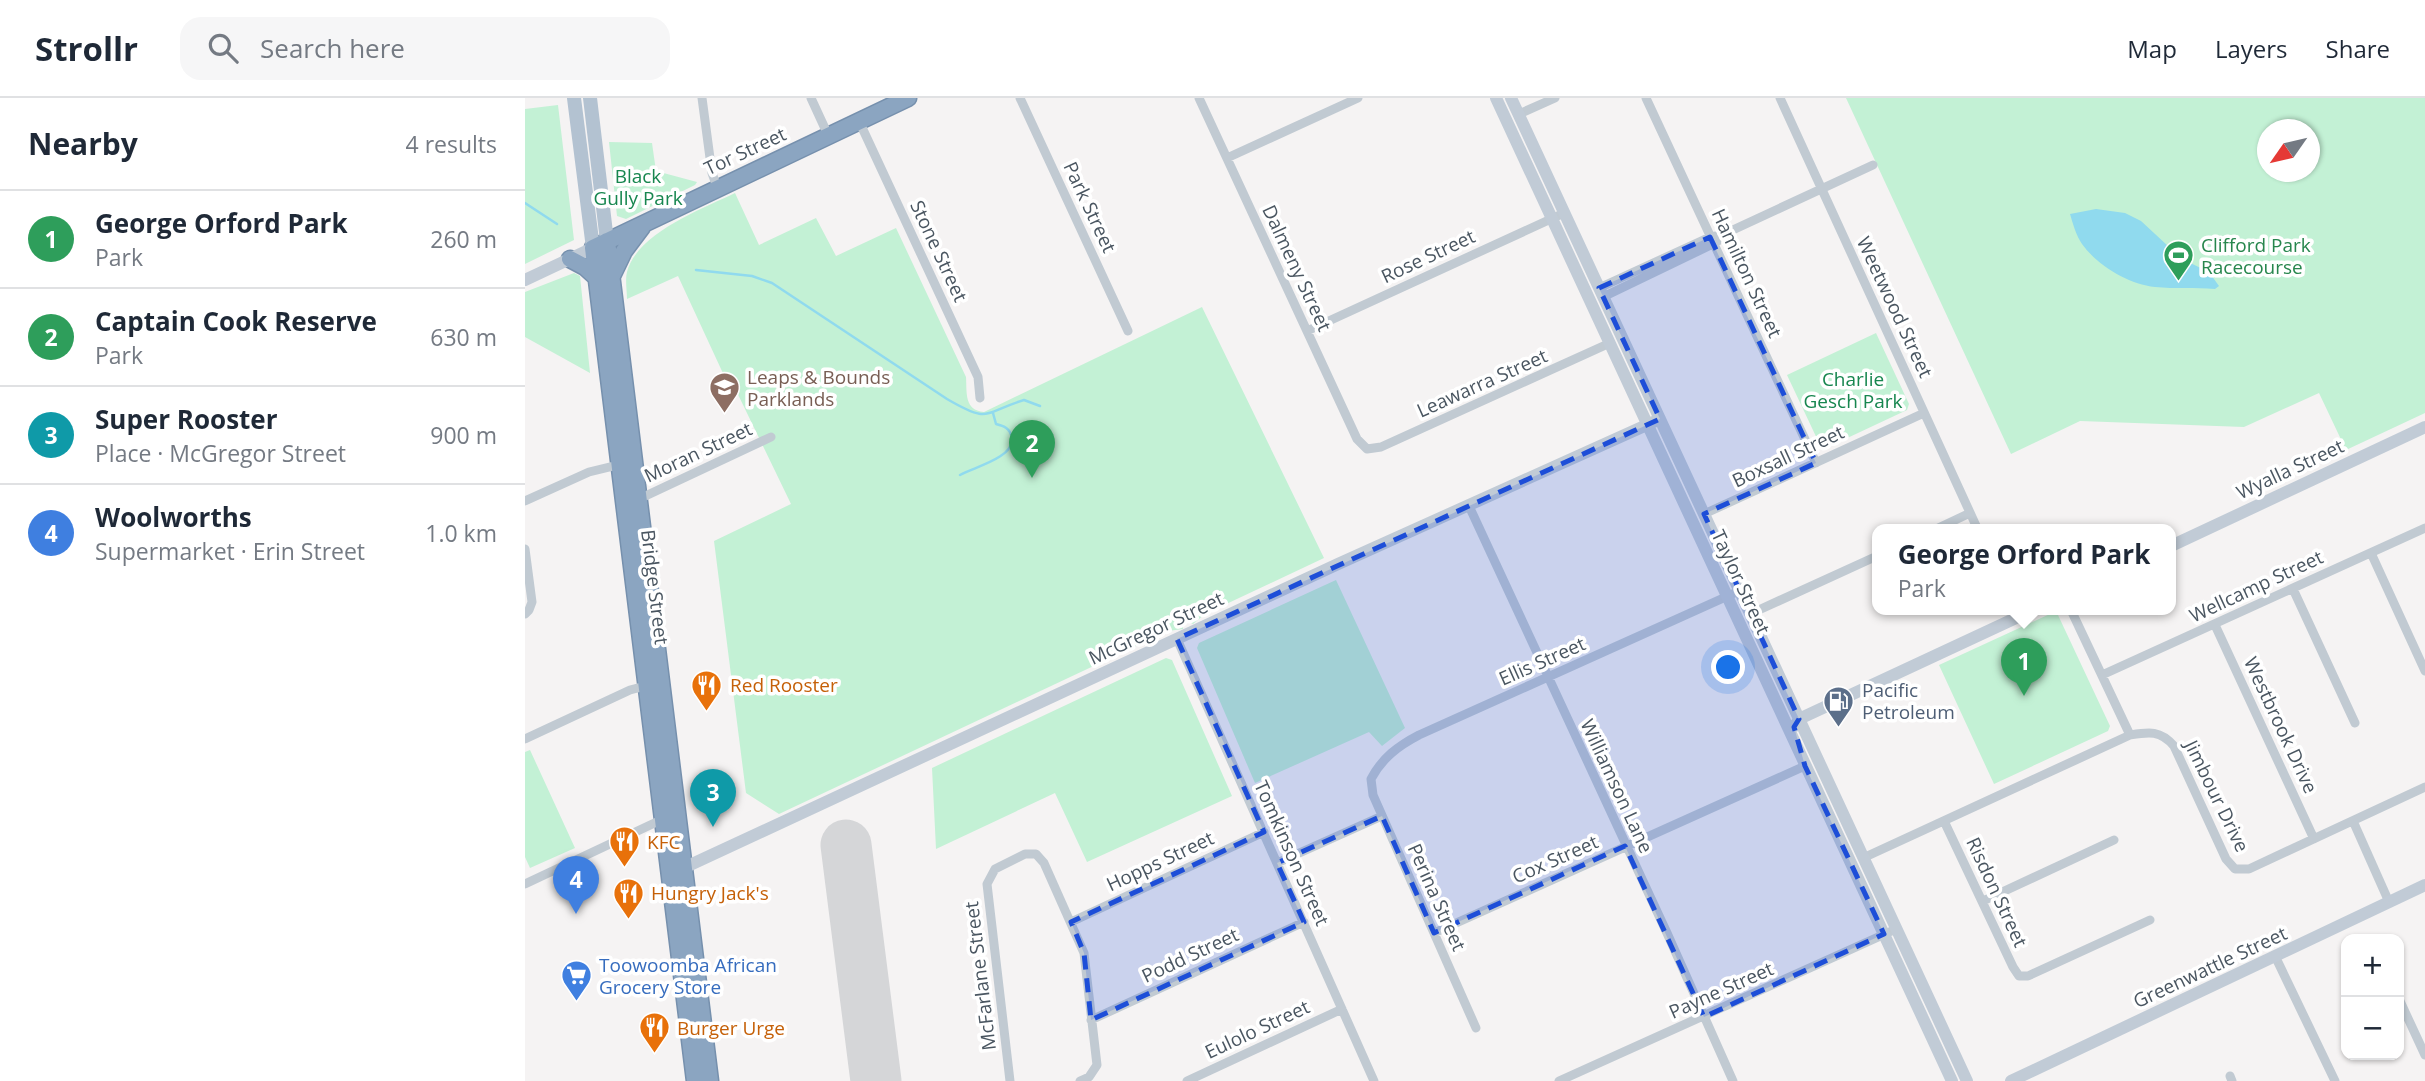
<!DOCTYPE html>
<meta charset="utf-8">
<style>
:root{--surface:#fff;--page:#f6f6f7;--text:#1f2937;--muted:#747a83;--line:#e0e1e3;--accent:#1a73e8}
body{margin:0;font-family:"Open Sans",sans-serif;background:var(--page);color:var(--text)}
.controls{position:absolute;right:21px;bottom:21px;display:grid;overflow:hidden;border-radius:14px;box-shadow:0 2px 5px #0004}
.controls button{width:63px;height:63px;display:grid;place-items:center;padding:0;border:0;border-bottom:2px solid var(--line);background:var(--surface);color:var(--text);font:35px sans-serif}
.compass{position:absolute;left:1732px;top:21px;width:63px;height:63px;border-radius:50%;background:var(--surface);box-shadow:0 2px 5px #0004;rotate:236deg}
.you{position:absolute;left:1204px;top:570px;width:24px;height:24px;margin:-18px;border:5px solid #fff;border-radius:50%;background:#1a73e8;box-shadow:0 0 0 10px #1a73e833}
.badge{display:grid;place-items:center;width:46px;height:46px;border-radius:50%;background:var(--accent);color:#fff;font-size:23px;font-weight:700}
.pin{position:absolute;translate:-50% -58px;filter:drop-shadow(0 2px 4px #0008)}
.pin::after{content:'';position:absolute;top:37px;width:24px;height:21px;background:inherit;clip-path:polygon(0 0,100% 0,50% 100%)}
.popup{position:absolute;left:1347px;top:426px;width:304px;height:91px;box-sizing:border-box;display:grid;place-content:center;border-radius:14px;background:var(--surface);filter:drop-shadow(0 2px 5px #0005);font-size:23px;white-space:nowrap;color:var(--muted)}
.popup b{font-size:26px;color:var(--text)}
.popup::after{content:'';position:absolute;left:50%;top:100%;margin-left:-14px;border:14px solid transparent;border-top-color:var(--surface)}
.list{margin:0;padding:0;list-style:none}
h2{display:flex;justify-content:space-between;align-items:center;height:91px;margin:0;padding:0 28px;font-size:30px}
h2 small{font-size:23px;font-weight:400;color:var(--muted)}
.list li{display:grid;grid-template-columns:46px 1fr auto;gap:21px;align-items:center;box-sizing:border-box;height:98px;padding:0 28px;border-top:2px solid var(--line)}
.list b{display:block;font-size:26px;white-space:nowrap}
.list p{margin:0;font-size:23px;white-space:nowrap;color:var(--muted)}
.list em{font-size:23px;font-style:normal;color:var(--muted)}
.icon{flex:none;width:38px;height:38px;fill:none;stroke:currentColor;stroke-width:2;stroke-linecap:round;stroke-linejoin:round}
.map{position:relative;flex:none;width:1900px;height:983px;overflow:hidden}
header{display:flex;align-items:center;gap:42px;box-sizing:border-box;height:98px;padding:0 35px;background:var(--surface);border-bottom:2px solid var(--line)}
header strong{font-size:33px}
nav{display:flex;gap:38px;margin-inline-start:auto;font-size:24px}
.search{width:490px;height:63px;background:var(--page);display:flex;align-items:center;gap:18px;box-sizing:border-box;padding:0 24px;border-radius:21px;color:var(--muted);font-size:26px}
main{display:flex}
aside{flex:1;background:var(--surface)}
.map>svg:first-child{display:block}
.green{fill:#c3f1d5;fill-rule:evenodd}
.water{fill:#90daee}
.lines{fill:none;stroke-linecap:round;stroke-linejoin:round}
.stream{stroke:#90daee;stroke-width:2.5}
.runway{stroke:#d5d6d8;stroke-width:51}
.highway-casing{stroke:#7690ad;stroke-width:19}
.street{stroke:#c1cad2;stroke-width:9}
.secondary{stroke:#c1cbd6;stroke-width:12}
.primary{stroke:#b3c2d1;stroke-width:14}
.highway{stroke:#8ba5c1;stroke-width:16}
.marked{fill:#1d4ed8;fill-opacity:0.2;stroke:#1d4ed8;stroke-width:5;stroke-dasharray:14 9;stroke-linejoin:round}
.labels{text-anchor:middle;stroke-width:7;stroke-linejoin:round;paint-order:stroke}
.street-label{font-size:19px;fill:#4a5661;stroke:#fff}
.park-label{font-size:19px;fill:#17864f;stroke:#fff}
.leisure-label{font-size:19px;fill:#27864d;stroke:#fff;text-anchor:start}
.education-label{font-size:19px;fill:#785e54;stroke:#fff;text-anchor:start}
.food-label{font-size:19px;fill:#c56008;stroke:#fff;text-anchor:start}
.service-label{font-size:19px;fill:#4e5e75;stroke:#fff;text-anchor:start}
.shop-label{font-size:19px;fill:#366cbe;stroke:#fff;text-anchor:start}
</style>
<header>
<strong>Strollr</strong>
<div class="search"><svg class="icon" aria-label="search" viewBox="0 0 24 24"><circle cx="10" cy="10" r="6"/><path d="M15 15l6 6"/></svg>Search here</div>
<nav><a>Map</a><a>Layers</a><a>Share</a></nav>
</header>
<main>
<aside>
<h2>Nearby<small>4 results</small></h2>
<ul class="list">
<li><span class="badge" style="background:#2e9e5b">1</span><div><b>George Orford Park</b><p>Park</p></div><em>260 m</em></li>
<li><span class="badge" style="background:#2e9e5b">2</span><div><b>Captain Cook Reserve</b><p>Park</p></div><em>630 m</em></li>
<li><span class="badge" style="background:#0f9aa8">3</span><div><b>Super Rooster</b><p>Place · McGregor Street</p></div><em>900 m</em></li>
<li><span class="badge" style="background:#3f7fe0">4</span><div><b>Woolworths</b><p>Supermarket · Erin Street</p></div><em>1.0 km</em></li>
</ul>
</aside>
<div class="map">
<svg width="1900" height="983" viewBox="0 0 1900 983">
<rect width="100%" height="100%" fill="#f5f3f3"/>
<path class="green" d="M1321,0H1900V315L1821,352L1794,295L1719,329L1555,323L1486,356ZM1742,32H1784V74H1742Z
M33,7L49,142L0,166V11Z
M84,44L127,45L131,73L172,84L170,87L101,121L92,118Z
M210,95L234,147L291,120L311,158L371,130L441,279C442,295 439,312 459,314L677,209L799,460L680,516L668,526L664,524L658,526V531L643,533L254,716L221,695L189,443L266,406L206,282L202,284L153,178L102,201C102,193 100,182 102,174C112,135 177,111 210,95Z
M49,175L55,178L65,275L0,239V194Z
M1351,235L1384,306L1382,312L1301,350L1295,347L1262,277Z
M811,482L880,630L857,648L844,634L730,685L672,550L674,545Z
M1527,515L1533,517L1585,628L1583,633L1469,686L1414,567Z
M641,560L647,562L707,698L562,764L530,695L411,751L407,670Z
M5,652L50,750L5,770L0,759V654Z"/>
<path class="water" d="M1571,111L1600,115L1616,123L1657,161L1684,174L1694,188L1690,191C1670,189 1650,191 1630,189C1603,186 1573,168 1557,146C1551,137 1548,126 1545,116Z"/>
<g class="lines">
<path class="stream" d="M0,105L32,126
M171,172L227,178L247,185L422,301C465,326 457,315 499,302L515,308
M435,377C449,369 489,360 487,340C485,330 479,328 471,326L468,315"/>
<path class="runway" d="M321,747L351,983"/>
<defs>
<path id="highway" d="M82,143L185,983
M45,161L60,169L71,179
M87,178L99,153L117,129
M170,983L68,150L383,0"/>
</defs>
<use href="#highway" class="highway-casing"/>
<path class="street" d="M177,0L187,75L192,89
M286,0L303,37
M495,0L603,233
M674,0L832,341L842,351L856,349L1085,245
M1121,0L1291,365
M1255,0L1453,432
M994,16L1030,0
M334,23L453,279L455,300
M702,60L833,0
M1074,190L1185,139L1197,137L1348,67
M1078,199L1192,144
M782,233L1039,115
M114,401L246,339
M0,403L64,374L97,366
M944,408L1142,835L1208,983
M1179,416L1399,315
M1409,432L1445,415
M0,451L7,504L4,512L0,516
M1846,455L1900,573
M1768,491L1830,625
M1546,512L1605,637
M1225,516L1352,458
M1690,527L1789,741
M652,541L849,983
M1577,577L1900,430
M0,641L105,592L124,587
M1419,723L1488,869L1494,878H1503L1625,822
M1828,723L1864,804
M1338,760L1605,637C1624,634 1635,632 1649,648L1701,761L1710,771H1724L1900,689
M752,765L857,718
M0,786L138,721
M1458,803L1589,742
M546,824L739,734
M909,835L1280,668
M1751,860L1810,983
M1874,901L1900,957
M566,922L779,824
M951,930L848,697L846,681C857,660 873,648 894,637L1214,493
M1705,978L1707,983
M485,983L462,786L470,771L500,756H511L519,765L559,855L572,967L564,979L555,983
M662,983L817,911
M1034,983L1371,831"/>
<path class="secondary" d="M971,0L1427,983
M986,0L1442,983
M0,182L68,150
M1646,448L1900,329
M1270,628L1274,621L1508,512
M152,773L813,466L1135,321
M1486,983L1900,787"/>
<path class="primary" d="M49,0L68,150
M65,0L82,143"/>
<use href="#highway" class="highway"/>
</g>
<path class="marked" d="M1185,139L1291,365L1179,416L1274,621L1269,629L1280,668L1359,836L1179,919L1100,748L909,835L857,718L752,765L779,824L566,922L559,855L546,824L739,734L652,541L1135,321L1074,190Z"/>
<defs>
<symbol id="stadium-pin" viewBox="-11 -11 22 30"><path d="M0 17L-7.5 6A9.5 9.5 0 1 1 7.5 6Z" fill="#2e9e5b" stroke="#fff"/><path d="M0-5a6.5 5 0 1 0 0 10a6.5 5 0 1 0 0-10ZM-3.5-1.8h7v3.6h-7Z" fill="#fff"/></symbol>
<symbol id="school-pin" viewBox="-11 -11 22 30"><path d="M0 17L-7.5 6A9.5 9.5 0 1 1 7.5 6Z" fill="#8d6e63" stroke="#fff"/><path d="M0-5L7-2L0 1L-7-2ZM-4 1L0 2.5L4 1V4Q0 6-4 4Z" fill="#fff"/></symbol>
<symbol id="restaurant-pin" viewBox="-11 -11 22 30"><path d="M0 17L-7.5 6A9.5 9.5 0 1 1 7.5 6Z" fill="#e8710a" stroke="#fff"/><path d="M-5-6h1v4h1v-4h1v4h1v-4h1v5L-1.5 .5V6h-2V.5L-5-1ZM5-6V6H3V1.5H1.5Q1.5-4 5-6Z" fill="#fff"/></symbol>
<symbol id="fuel-pin" viewBox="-11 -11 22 30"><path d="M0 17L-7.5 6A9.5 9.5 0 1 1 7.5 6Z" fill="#5c6f8a" stroke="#fff"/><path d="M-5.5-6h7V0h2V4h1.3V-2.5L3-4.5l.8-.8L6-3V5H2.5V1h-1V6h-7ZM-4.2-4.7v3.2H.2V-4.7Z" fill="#fff"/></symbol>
<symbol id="supermarket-pin" viewBox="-11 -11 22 30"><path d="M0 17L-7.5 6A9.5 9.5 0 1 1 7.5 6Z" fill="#3f7fe0" stroke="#fff"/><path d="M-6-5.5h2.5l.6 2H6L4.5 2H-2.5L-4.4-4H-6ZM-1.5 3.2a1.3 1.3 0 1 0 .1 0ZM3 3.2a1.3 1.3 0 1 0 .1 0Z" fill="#fff"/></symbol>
</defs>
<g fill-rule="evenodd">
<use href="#stadium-pin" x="1636" y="140" width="35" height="47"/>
<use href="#school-pin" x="182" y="272" width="35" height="47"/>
<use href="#restaurant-pin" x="164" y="570" width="35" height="47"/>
<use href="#fuel-pin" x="1296" y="586" width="35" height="47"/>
<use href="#restaurant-pin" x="82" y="726" width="35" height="47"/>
<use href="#restaurant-pin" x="86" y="778" width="35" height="47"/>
<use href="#supermarket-pin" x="34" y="860" width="35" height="47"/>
<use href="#restaurant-pin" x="112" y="912" width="35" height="47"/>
</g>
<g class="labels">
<g class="street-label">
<text transform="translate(220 53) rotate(-25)" y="7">Tor Street</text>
<text transform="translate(565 109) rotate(65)" y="7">Park Street</text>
<text transform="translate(414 153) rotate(65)" y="7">Stone Street</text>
<text transform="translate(903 158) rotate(-25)" y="7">Rose Street</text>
<text transform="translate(772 170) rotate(65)" y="7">Dalmeny Street</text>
<text transform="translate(1222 175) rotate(65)" y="7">Hamilton Street</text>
<text transform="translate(1370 209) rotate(65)" y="7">Weetwood Street</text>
<text transform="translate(957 285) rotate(-24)" y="7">Leawarra Street</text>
<text transform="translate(173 354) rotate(-25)" y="7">Moran Street</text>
<text transform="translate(1263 358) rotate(-25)" y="7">Boxsall Street</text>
<text transform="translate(1765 371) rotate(-25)" y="7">Wyalla Street</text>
<text transform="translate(1216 484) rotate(65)" y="7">Taylor Street</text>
<text transform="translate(1731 488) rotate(-25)" y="7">Wellcamp Street</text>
<text transform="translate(130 489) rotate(83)" y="7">Bridge Street</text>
<text transform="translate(631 530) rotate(-25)" y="7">McGregor Street</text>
<text transform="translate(1017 563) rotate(-24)" y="7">Ellis Street</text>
<text transform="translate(1756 627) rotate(65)" y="7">Westbrook Drive</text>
<text transform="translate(1092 688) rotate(65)" y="7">Williamson Lane</text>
<text transform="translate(1692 698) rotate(64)" y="7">Jimbour Drive</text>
<text transform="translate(767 755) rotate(66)" y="7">Tomkinson Street</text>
<text transform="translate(1030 761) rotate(-24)" y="7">Cox Street</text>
<text transform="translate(635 763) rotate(-25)" y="7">Hopps Street</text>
<text transform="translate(1472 794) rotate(65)" y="7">Risdon Street</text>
<text transform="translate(912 799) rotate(66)" y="7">Perina Street</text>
<text transform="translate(665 857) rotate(-25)" y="7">Podd Street</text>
<text transform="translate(1685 869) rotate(-25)" y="7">Greenwattle Street</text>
<text transform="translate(455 878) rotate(-97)" y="7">McFarlane Street</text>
<text transform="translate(1196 892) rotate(-24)" y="7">Payne Street</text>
<text transform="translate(732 931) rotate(-25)" y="7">Eulolo Street</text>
</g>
<g class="park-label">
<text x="113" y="85">Black<tspan x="113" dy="22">Gully Park</tspan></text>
<text x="1328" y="288">Charlie<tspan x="1328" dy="22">Gesch Park</tspan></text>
</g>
<g class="leisure-label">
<text x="1676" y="154">Clifford Park<tspan x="1676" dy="22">Racecourse</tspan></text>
</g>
<g class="education-label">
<text x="222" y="286">Leaps &amp; Bounds<tspan x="222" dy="22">Parklands</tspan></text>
</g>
<g class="food-label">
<text x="205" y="594">Red Rooster</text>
<text x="122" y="751">KFC</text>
<text x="126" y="802">Hungry Jack's</text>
<text x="152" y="937">Burger Urge</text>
</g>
<g class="service-label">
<text x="1337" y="599">Pacific<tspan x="1337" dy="22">Petroleum</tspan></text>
</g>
<g class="shop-label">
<text x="74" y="874">Toowoomba African<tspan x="74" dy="22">Grocery Store</tspan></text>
</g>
</g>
</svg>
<div class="controls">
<button>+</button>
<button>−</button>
</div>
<svg class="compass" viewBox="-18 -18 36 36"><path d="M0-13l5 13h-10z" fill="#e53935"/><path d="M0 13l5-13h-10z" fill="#747a83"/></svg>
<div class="you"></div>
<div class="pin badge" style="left:1499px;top:598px;background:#2e9e5b">1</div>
<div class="popup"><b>George Orford Park</b>Park</div>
<div class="pin badge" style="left:507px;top:380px;background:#2e9e5b">2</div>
<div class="pin badge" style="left:188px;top:729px;background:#0f9aa8">3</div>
<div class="pin badge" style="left:51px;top:816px;background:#3f7fe0">4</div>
</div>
</main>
